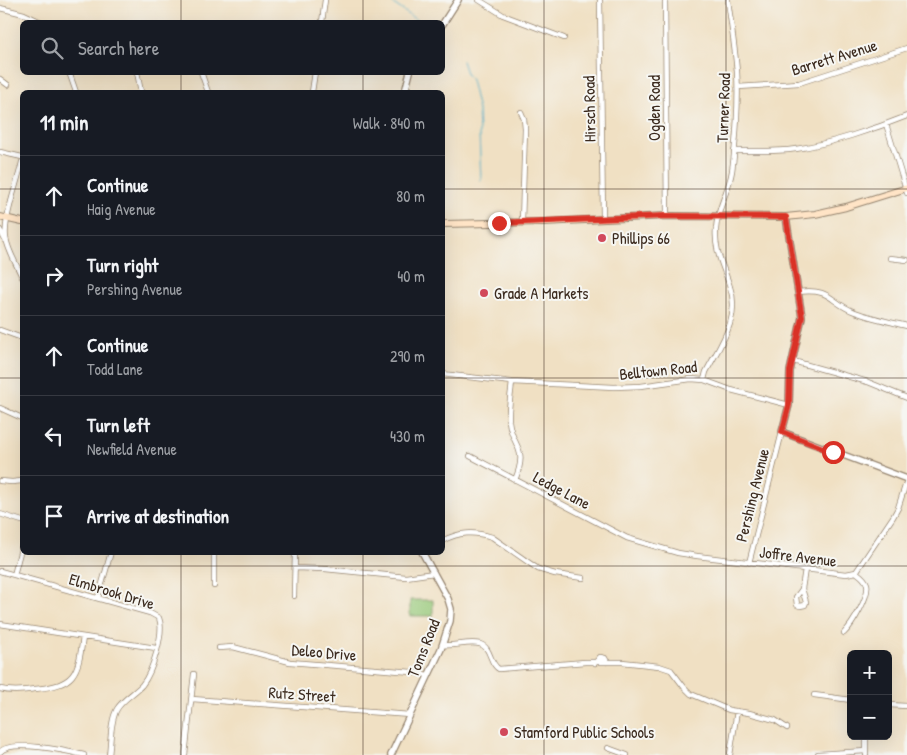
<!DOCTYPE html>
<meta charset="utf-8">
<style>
:root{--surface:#171b24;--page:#20242c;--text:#f1f3f6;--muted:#9ea1a6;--line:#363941}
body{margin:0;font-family:"Patrick Hand",sans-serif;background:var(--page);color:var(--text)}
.controls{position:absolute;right:15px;bottom:15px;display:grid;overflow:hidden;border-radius:8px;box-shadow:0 5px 20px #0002}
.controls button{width:45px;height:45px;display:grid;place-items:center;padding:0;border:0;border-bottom:1px solid var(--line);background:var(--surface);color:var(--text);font:25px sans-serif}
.stop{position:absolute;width:15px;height:15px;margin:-11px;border:4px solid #d93025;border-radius:50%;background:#fff}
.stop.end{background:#d93025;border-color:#fff;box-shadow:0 1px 5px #0008}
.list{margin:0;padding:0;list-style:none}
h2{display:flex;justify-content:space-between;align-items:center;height:65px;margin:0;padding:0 20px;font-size:21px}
h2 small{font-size:16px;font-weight:400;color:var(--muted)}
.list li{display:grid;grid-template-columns:32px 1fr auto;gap:15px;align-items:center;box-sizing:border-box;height:80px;padding:0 20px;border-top:1px solid var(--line)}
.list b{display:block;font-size:19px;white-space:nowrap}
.list p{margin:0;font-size:16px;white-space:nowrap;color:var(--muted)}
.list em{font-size:16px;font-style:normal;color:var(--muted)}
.icon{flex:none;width:28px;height:28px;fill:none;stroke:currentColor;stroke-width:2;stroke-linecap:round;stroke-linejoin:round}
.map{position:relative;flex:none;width:907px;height:755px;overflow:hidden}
.search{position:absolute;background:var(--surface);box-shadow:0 5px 20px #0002;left:20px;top:20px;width:425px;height:55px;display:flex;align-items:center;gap:12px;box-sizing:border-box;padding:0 18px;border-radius:8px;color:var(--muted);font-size:19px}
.panel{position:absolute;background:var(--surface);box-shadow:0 5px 20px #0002;left:20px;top:90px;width:425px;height:465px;border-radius:8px}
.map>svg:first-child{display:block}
.green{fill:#96c877;stroke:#68794a}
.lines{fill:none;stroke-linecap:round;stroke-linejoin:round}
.stream{stroke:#4aadca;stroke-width:1}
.minor-casing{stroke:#968570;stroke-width:6}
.tertiary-casing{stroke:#968570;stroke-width:8}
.secondary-casing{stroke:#968570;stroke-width:8}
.minor{stroke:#fff;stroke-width:4.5}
.tertiary{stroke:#fff;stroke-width:5.5}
.secondary{stroke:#ffe4c6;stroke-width:6}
.route{stroke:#d93025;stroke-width:6}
.grid{fill:none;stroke:#3b2a1e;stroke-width:1;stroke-opacity:0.55}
.poi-dot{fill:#d1495b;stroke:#f6f6f2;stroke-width:2}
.labels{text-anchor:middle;stroke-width:4;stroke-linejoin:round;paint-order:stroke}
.street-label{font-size:16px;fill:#3b2a1e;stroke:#f6f6f2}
.poi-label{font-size:16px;fill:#3b2a1e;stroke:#f6f6f2;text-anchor:start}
</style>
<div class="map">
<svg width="907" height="755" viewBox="0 0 907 755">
<rect width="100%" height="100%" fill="#f6f6f2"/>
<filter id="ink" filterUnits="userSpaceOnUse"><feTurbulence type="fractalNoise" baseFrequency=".02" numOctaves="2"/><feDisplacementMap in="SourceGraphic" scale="10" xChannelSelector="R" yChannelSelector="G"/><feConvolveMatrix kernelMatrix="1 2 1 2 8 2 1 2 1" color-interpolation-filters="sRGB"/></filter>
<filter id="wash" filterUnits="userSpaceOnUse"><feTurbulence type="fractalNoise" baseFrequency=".0096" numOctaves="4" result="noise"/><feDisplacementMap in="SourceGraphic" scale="20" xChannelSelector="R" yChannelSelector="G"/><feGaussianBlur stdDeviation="1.12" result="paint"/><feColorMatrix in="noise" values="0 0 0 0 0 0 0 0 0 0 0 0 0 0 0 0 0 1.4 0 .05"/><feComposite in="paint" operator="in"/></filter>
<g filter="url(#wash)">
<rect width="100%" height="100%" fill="#f0e0c3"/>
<path class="green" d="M410,600H433V616H410Z"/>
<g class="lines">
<path class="stream" d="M388,0L419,22
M462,61L466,73L471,80L478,110L481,180"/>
</g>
</g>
<g filter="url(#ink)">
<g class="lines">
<defs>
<path id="minor" d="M479,0L503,15L564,38
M600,0L603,218
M665,0L667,216
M0,8L24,14L41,22
M322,22L325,0
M69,72L76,92
M137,72L141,92
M201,72L208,92
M0,79L8,85
M738,87L799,83L907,48
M312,92L315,72
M521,112L524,119L525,129L522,222
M886,124L907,193
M734,151C754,151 775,152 796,149C829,144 875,129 907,116
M0,152L22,157
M22,162C18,181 3,220 6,238C8,251 17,265 22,277
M0,230L5,240
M890,258L907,260
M798,292C833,288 828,302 855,312C871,318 890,322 907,326
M0,330L22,338
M793,361L868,382L907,398
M442,374L512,382L614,387L641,386L691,379L704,380L706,372C720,345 741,318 730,287C724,267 714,251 716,229C717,208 729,191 732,171C736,143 739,100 737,72C735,48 731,24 728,0
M704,380L731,390L789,405
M512,382C511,394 508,408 509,421C512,448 529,447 515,480
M0,408L22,418
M470,456L627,538L678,553L697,556L846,574L856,572L893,517L898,508L907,480
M0,481L12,482L22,481
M0,514L22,521
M442,541C459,532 474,531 492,537L538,569L555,574L583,578
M749,563L782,432
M295,568L325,569L406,577L434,573
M0,571L150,613L159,618C165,632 152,673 142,685C135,693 123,699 117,709C110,721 111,741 109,755
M14,575L22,545
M214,586V552
M802,589L796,597L797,605L800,606L805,605L806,602L802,589L805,569
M294,596L295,552
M98,598L111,552
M0,624L156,648
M844,633C852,625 870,596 867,584C865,578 860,575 856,572
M442,645C454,647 468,641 480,644C492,648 489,664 499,669L585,662H622L659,666L671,670L684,687L691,694L729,710L749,713L775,720L787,728
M219,648L233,647L290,662L412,672L428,675
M595,663L600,657L605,658L607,662
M0,689C12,692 23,691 35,689C75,685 78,675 83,637
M814,695L851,700
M192,699L410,715
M888,705L907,706
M866,736V755
M608,748L627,755
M0,752C11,739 67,751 84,755
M818,754L866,751
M185,755L194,674
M730,755L737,711"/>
<path id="tertiary" d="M442,25L458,0
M405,92L410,72
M786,217L802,317L790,371L789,405L782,432L907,479
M391,755L441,649L450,621L451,609L448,599L422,552"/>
<path id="secondary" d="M0,217L22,222
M442,224L544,222L667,216L786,217L815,214L846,207L907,188"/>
</defs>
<use href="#minor" class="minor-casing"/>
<use href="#tertiary" class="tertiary-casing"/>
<use href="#secondary" class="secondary-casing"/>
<use href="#minor" class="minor"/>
<use href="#tertiary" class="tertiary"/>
<use href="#secondary" class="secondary"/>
</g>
</g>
<g class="lines" filter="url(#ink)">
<path class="route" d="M499,223L667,216L786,217L802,317L790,371L789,405L782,432L833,452"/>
</g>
<path class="grid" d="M181,0V22M363,0V22M544,0V755M726,0V755M181,72V92M363,72V92M0,189H22M442,189H907M0,378H22M442,378H907M181,552V755M363,552V755M0,566H907"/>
<g class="poi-dot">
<circle cx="602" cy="238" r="5"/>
<circle cx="484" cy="293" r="5"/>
<circle cx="504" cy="732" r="5"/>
</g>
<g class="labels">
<g class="street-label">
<text transform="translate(834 57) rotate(-17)" y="6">Barrett Avenue</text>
<text transform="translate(654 108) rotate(-90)" y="6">Ogden Road</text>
<text transform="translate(723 108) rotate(-88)" y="6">Turner Road</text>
<text transform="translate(589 109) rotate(-91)" y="6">Hirsch Road</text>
<text transform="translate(658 370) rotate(-6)" y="6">Belltown Road</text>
<text transform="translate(562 490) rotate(28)" y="6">Ledge Lane</text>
<text transform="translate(752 495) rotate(-76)" y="6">Pershing Avenue</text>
<text transform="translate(798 556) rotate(7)" y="6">Joffre Avenue</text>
<text transform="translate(112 591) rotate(17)" y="6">Elmbrook Drive</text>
<text transform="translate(423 648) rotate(-68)" y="6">Toms Road</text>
<text transform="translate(324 652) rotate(5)" y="6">Deleo Drive</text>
<text transform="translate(302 694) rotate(4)" y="6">Rutz Street</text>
</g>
<g class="poi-label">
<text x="612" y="244">Phillips 66</text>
<text x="494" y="299">Grade A Markets</text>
<text x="514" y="738">Stamford Public Schools</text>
</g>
</g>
</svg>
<div class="controls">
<button>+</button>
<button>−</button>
</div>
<div class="stop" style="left:833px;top:452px"></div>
<div class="stop end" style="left:499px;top:223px"></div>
<div class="search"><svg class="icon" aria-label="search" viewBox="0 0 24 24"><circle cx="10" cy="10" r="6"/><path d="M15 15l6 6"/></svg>Search here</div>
<section class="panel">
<h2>11 min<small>Walk · 840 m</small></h2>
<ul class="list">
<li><svg class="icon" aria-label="ahead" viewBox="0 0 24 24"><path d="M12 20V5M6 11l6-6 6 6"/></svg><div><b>Continue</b><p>Haig Avenue</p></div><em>80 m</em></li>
<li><svg class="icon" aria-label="right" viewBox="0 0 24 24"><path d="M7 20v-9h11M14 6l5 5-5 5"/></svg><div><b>Turn right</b><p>Pershing Avenue</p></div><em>40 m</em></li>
<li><svg class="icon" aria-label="ahead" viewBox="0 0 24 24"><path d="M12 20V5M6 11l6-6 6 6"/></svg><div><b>Continue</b><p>Todd Lane</p></div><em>290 m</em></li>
<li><svg class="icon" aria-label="left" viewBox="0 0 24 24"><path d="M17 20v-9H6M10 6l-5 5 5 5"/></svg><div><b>Turn left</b><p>Newfield Avenue</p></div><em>430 m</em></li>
<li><svg class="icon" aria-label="arrive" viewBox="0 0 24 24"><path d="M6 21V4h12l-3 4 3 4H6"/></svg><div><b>Arrive at destination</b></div></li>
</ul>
</section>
</div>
